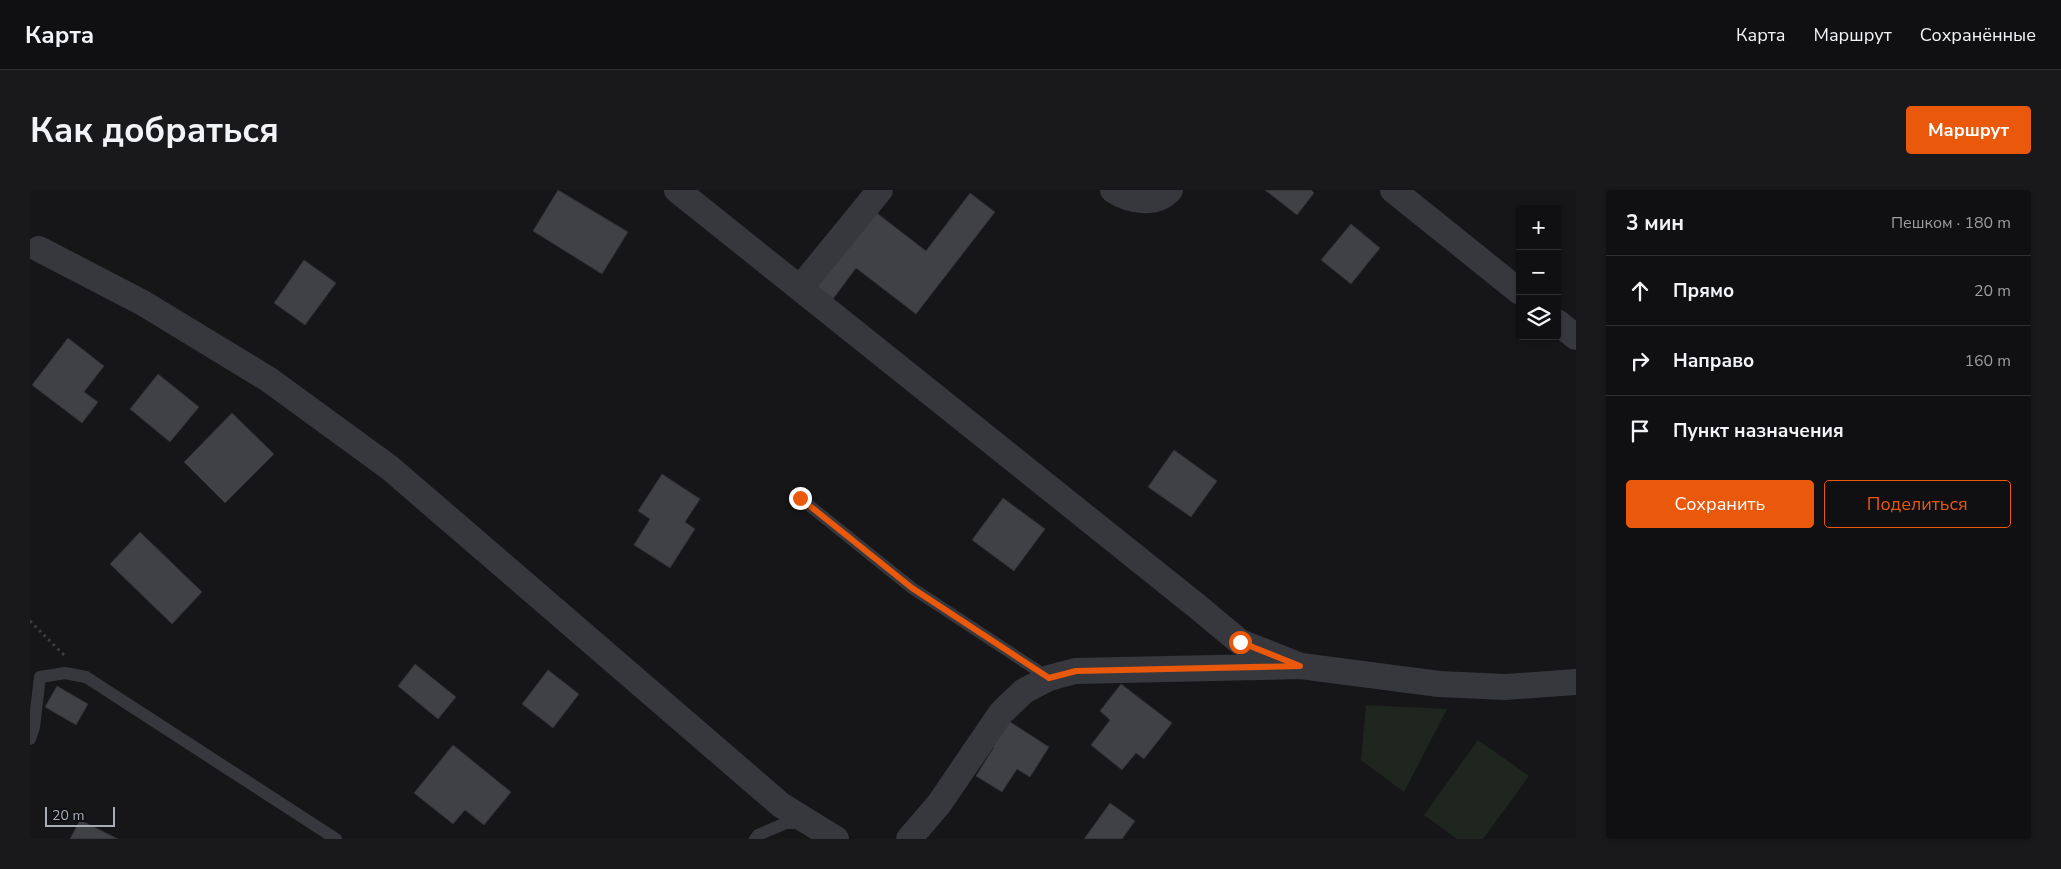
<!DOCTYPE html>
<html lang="ru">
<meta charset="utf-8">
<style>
:root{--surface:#101012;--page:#19191b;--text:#f1f3f6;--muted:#9c9d9f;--line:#303032;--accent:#ea580c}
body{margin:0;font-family:"Nunito Sans",sans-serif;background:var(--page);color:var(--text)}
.controls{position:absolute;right:15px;top:15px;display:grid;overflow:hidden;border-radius:5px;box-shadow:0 1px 4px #0004}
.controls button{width:45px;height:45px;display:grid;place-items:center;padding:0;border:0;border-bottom:1px solid var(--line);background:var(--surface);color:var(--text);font:25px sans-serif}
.scale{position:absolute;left:15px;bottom:12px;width:70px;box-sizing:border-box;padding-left:5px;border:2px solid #a8adb8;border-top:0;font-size:14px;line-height:18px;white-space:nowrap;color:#a8adb8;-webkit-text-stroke:4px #111113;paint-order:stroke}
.stop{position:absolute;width:15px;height:15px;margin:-11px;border:4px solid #ea580c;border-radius:50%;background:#fff}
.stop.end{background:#ea580c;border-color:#fff;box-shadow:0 1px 5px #0008}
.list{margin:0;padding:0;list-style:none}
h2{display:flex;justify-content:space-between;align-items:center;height:65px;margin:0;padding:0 20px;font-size:21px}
h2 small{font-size:16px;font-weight:400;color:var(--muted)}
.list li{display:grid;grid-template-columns:32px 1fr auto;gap:15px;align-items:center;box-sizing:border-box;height:70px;padding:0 20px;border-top:1px solid var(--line)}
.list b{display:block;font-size:19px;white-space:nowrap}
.list em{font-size:16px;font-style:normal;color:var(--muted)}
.actions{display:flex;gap:10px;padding:15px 20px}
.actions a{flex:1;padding:11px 0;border:1px solid var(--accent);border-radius:5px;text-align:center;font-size:18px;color:var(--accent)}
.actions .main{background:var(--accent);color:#fff}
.icon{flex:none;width:28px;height:28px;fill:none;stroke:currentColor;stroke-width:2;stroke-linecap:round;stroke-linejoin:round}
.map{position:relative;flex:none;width:1546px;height:649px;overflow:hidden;border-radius:5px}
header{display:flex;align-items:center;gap:30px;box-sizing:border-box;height:70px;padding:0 25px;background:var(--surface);border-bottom:1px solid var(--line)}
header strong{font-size:24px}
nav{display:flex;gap:28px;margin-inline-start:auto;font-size:18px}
.intro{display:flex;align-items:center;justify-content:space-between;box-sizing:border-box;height:120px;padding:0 30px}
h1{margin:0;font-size:35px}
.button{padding:12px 22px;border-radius:5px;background:var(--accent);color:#fff;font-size:18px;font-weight:700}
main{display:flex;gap:30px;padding:0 30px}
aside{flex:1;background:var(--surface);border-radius:5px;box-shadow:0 1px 4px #0004}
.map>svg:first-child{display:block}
.green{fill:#1e261f}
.building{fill:#404145;stroke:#303034}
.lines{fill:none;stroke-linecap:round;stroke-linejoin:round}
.path{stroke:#3d3f44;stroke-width:3;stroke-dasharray:2.5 4;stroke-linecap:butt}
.service{stroke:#37383d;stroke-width:12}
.minor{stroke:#37383d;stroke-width:26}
.route{stroke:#ea580c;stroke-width:6}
</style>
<header>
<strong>Карта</strong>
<nav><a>Карта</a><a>Маршрут</a><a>Сохранённые</a></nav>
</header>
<div class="intro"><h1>Как добраться</h1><a class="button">Маршрут</a></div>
<main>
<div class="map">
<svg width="1546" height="649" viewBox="0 0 1546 649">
<rect width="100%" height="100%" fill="#161618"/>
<path class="green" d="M1336,515L1417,519L1374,602L1331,570Z
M1448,550L1499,586L1453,649H1427L1394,625Z"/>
<path class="building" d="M528,0L598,42L572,84L503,41Z
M1235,0H1281L1284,3L1267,25Z
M940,3L965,22L886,124L826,78L803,109L781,92L839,17L896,61Z
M1321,34L1350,58L1321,94L1291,70Z
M274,70L306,93L275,135L244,113Z
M38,148L74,176L54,202L68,212L52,233L2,195Z
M128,184L169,217L140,252L100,219Z
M202,223L244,264L195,313L154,272Z
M1144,260L1187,291L1161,327L1118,297Z
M632,284L670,309L655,332L665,339L640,378L604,355L620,329L608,321Z
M973,308L1015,339L984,381L942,350Z
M110,342L172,402L142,434L80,374Z
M385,474L426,507L408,529L368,496Z
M518,480L549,504L523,538L492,514Z
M1091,494L1142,533L1114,569L1106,563L1092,580L1061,555L1080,530L1070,521Z
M27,496L58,514L46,535L15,517Z
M974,528L1019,557L1000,587L987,579L972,602L946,586L964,557L958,554Z
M423,555L481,602L454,635L435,620L423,634L384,603Z
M1080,613L1105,631L1092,649H1054Z
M50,630L88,649H40Z"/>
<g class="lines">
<path class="path" d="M0,431L35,466"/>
<path class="service" d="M770,308L882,398L1019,488
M0,549L4,537L10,487L35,483L56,487L306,649
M725,649L728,645L756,633H770"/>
<path class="minor" d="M647,0L1168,417L1210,452L1271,476
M1083,0C1100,11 1125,16 1140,0
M1363,0L1490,102
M9,59L113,113L238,189L360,278L751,615L806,649
M770,98L850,0
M1527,132L1546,147
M879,649L909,614L971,523L994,501L1019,488L1045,481L1271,476L1409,494L1475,497L1546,492"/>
</g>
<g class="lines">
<path class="route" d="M770,308L882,398L1019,488L1046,481L1270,476L1210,452"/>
</g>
</svg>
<div class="controls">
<button>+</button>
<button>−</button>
<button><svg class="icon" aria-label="layers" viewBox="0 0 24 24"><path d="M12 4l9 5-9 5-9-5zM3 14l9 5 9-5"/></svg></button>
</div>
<div class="scale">20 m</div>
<div class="stop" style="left:1210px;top:452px"></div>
<div class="stop end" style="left:770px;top:308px"></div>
</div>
<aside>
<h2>3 мин<small>Пешком · 180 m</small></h2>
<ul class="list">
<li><svg class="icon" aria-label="ahead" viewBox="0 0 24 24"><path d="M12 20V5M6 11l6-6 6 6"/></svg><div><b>Прямо</b></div><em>20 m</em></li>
<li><svg class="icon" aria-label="right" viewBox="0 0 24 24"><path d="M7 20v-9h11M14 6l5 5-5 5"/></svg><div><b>Направо</b></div><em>160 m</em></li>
<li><svg class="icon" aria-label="arrive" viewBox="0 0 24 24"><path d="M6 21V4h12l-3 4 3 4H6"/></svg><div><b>Пункт назначения</b></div></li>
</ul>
<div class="actions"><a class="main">Сохранить</a><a>Поделиться</a></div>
</aside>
</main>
